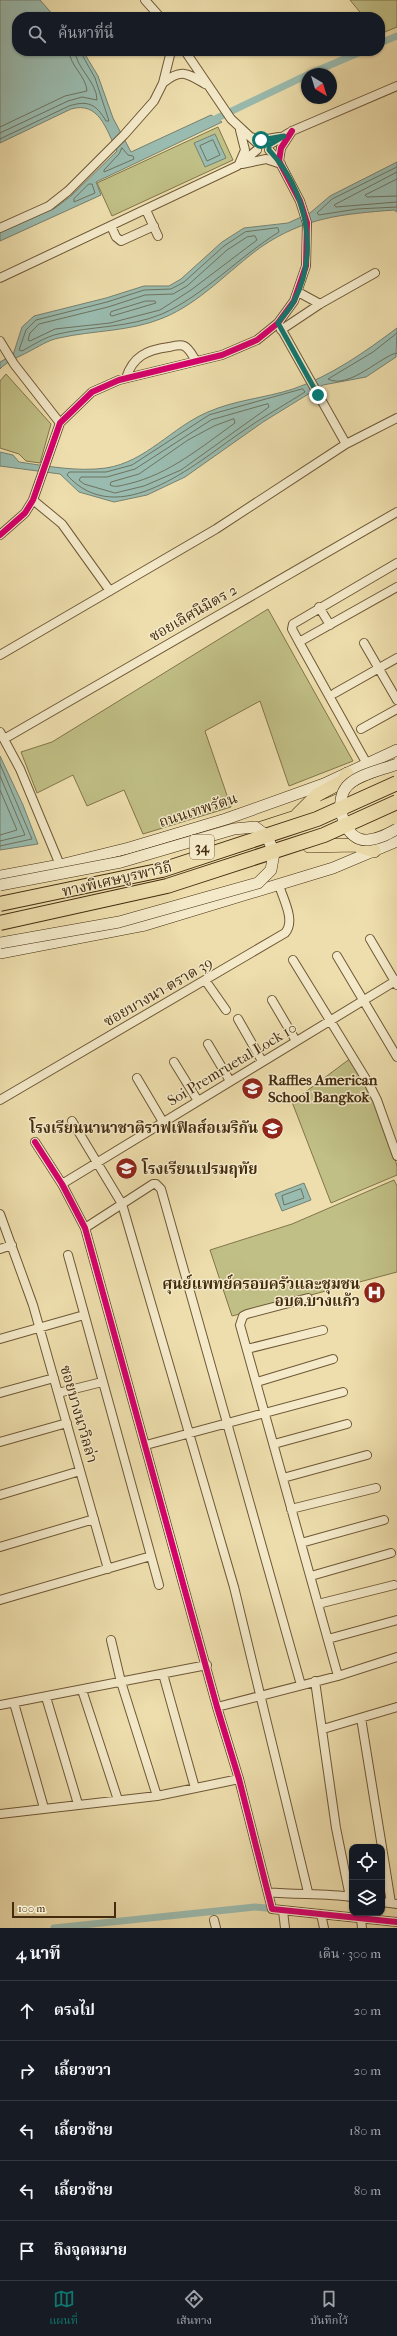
<!DOCTYPE html>
<html lang="th">
<meta charset="utf-8">
<style>
:root{--surface:#171b24;--page:#20242c;--text:#f1f3f6;--muted:#9ea1a6;--line:#363941;--accent:#0f766e}
body{margin:0;font-family:"IM FELL French Canon","Noto Serif Thai",serif;background:var(--page);color:var(--text)}
.controls{position:absolute;right:12px;bottom:12px;display:grid;overflow:hidden;border-radius:8px;box-shadow:0 1px 3px #0004}
.controls button{width:36px;height:36px;display:grid;place-items:center;padding:0;border:0;border-bottom:1px solid var(--line);background:var(--surface);color:var(--text);font:20px sans-serif}
.compass{position:absolute;left:301px;top:68px;width:36px;height:36px;border-radius:50%;background:var(--surface);box-shadow:0 1px 3px #0004;rotate:142deg}
.scale{position:absolute;left:12px;bottom:10px;width:104px;box-sizing:border-box;padding-left:4px;border:2px solid #432b0e;border-top:0;font-size:11px;line-height:14px;white-space:nowrap;color:#432b0e;-webkit-text-stroke:3px #f4eaca;paint-order:stroke}
.stop{position:absolute;width:12px;height:12px;margin:-9px;border:3px solid #0f766e;border-radius:50%;background:#fff}
.stop.end{background:#0f766e;border-color:#fff;box-shadow:0 1px 4px #0008}
.list{margin:0;padding:0;list-style:none}
h2{display:flex;justify-content:space-between;align-items:center;height:52px;margin:0;padding:0 16px;font-size:17px}
h2 small{font-size:13px;font-weight:400;color:var(--muted)}
.list li{display:grid;grid-template-columns:26px 1fr auto;gap:12px;align-items:center;box-sizing:border-box;height:60px;padding:0 16px;border-top:1px solid var(--line)}
.list b{display:block;font-size:15px;white-space:nowrap}
.list em{font-size:13px;font-style:normal;color:var(--muted)}
.icon{flex:none;width:22px;height:22px;fill:none;stroke:currentColor;stroke-width:2;stroke-linecap:round;stroke-linejoin:round}
.map{position:relative;flex:none;width:397px;height:1928px;overflow:hidden}
.search{position:absolute;background:var(--surface);box-shadow:0 1px 3px #0004;left:12px;right:12px;top:12px;height:44px;display:flex;align-items:center;gap:10px;box-sizing:border-box;padding:0 14px;border-radius:16px;color:var(--muted);font-size:15px}
.sheet{height:352px;background:var(--surface)}
nav{display:flex;justify-content:space-around;align-items:center;box-sizing:border-box;height:56px;border-top:1px solid var(--line);background:var(--surface);font-size:11px;color:var(--muted)}
nav a{display:grid;justify-items:center;gap:2px}
nav .on{color:var(--accent)}
.map>svg:first-child{display:block}
.green{fill:#c0bf85;stroke:#82754a}
.water{fill:#9abbaf;stroke:#77816f}
.lines{fill:none;stroke-linecap:round;stroke-linejoin:round}
.shore{stroke:#6e735e;stroke-width:1}
.canal{stroke:#9abbaf;stroke-width:7}
.minor-casing{stroke:#6e5836;stroke-width:10}
.secondary-casing{stroke:#432b0e;stroke-width:12}
.trunk-casing{stroke:#432b0e;stroke-width:14}
.minor{stroke:#f4eaca;stroke-width:8}
.secondary{stroke:#f4eaca;stroke-width:11}
.trunk{stroke:#eedead;stroke-width:13}
.secondary-bridge-casing{stroke:#432b0e;stroke-width:12;stroke-linecap:butt}
.motorway-bridge-casing{stroke:#432b0e;stroke-width:16;stroke-linecap:butt}
.secondary-bridge{stroke:#f4eaca;stroke-width:11}
.motorway-bridge{stroke:#eedead;stroke-width:14}
.cycleway-casing{stroke:#f4eaca;stroke-width:8}
.cycleway{stroke:#d6006c;stroke-width:6}
.route{stroke:#0f766e;stroke-width:5}
.labels{text-anchor:middle;stroke-width:3;stroke-linejoin:round;paint-order:stroke}
.shield{fill:#f4eaca;stroke:#786446;stroke-width:1}
.shield-label{font-size:14px;font-weight:bold;fill:#432b0e}
.street-label{font-size:15px;fill:#432b0e;stroke:#f4eaca}
.poi-label{font-size:15px;font-weight:bold;fill:#432b0e;stroke:#f4eaca;text-anchor:start}
</style>
<div class="map">
<svg width="397" height="1928" viewBox="0 0 397 1928">
<rect width="100%" height="100%" fill="#eedead"/>
<filter id="stains"><feTurbulence type="fractalNoise" baseFrequency=".005" numOctaves="4"/><feColorMatrix values="0 0 0 0 .2 0 0 0 0 .09 0 0 0 0 .02 0 0 0 .5 -.17"/></filter>
<radialGradient id="worn" r=".72"><stop offset=".6" stop-color="#630" stop-opacity="0"/><stop offset="1" stop-color="#630" stop-opacity=".3"/></radialGradient>
<path class="green" d="M350,0H397V27L380,34V17H364Z
M218,127L233,160L112,216L97,183Z
M6,374L51,424L40,463L26,461L19,454L0,448V381Z
M268,609L353,761L289,786L260,701L205,731L231,807L143,834L124,790L87,806L73,775L37,793L21,752L52,742Z
M351,1058L377,1100L397,1166V1175L331,1203L292,1102Z
M394,1180L397,1186V1272L232,1316L210,1250L292,1224Z"/>
<path class="water" d="M0,0H40L55,17H17V51H83L98,76L113,118L131,152L211,115L222,122L96,182L101,195L0,241V232L55,208L71,196L117,151C106,129 99,101 71,109L0,143Z
M215,134L226,158L205,167L194,143Z
M397,162V212L394,210C343,214 305,217 261,247C229,270 200,303 163,318C129,332 94,330 59,338C48,340 38,347 28,352C19,357 7,361 0,369V362L13,355L22,327L34,316L106,298L144,286H169L181,279L222,242L244,228L288,223L310,213L330,196Z
M397,328L396,357L366,377L323,385L263,422L185,477L147,495L114,502L79,492L60,474L0,466V452L13,455L19,462C47,466 77,472 106,468C146,462 172,427 208,412C235,400 265,398 293,389C331,376 365,352 397,328Z
M0,756L23,805L38,844L0,850Z
M304,1183L311,1200L282,1211L275,1194Z"/>
<g class="lines">
<path class="shore" d="M0,127L65,96L87,91C86,76 70,66 69,51
M0,133L68,101L82,97L97,100C97,82 76,68 75,51
M0,139L69,106C88,100 96,104 106,121H109L95,78L80,51
M213,140L220,155L207,161L200,146Z
M122,148L128,155L133,156L134,159L104,172V170L119,154Z
M397,167L332,199L317,213L319,215L357,209L397,207
M397,172L334,205L336,207L397,202
M397,179L365,195L367,197L397,196
M89,184H92L95,193L74,202V199Z
M278,228L279,232C240,256 203,296 162,314C128,328 92,326 58,334C45,337 33,345 22,351L19,350L26,330L36,320L107,302L144,290L171,289L184,282L224,246L245,232Z
M255,236L257,240L191,290L160,310L110,323L55,329L30,341L28,340L30,333L39,324L108,307L145,295L173,294L187,286L227,250L247,237Z
M146,301H155L156,303L112,316L110,315L111,312Z
M397,333L373,352L328,379C349,390 382,355 397,353
M303,389L305,392C283,406 261,418 240,433C195,464 118,532 67,475L69,472H106L132,465L209,415Z
M268,404L269,407L181,470L144,486L115,493L84,484L79,480L81,477H107L135,469L211,420Z
M234,419L235,423C201,447 170,474 128,484C122,485 116,488 110,485L111,482L139,474L188,440L214,426Z
M0,764L32,839L0,846
M0,776L25,835L0,841
M0,790L17,830L0,835
M301,1189L304,1198L284,1205L282,1196Z"/>
<path class="canal" d="M380,43L397,36
M309,74L363,51
M213,120L307,75
M54,1928L255,1907L277,1909"/>
<defs>
<path id="minor" d="M145,0L160,17
M185,51L231,119L258,144
M163,83C181,68 187,73 205,84
M251,137L261,140L279,137
M269,145L292,131L397,86
M269,150L279,161
M239,164L245,150L240,130
M242,164L266,159L281,164
M146,210L158,236
M111,226L116,237L121,241L154,226
M0,228L49,206L68,191L124,135L154,101L163,83L171,51
M0,278L237,166L257,150
M298,292L320,304
M278,323L346,444
M281,330L320,304L375,273
M0,341L14,364L60,423
M126,378C133,356 147,350 169,347C173,346 180,344 184,346C189,348 193,356 196,361
M33,500L62,524L110,591
M0,535L25,513L33,500L60,423L92,392L119,380L222,355L257,340L278,323L294,301L306,266L307,223L300,201L279,161L281,148L292,131
M319,607L330,625
M299,642L397,587
M364,643L397,700
M0,655L216,529L346,444L397,418
M335,693L397,658
M361,729L397,709
M0,732L20,769L60,865
M4,739L397,512
M367,764L299,642L292,629L293,624L397,563
M370,939L397,985
M337,956L397,1057
M293,960L369,1084L377,1100L397,1156
M205,980L226,1010
M272,1000L296,1041
M238,1019L262,1061
M208,1044L230,1081
M174,1062L198,1101
M137,1078L163,1122
M0,1100L285,933C296,921 283,899 279,885
M72,1121L122,1204L234,1587L308,1892
M35,1142L62,1184L85,1228L217,1707L239,1779L272,1909L397,1922
M62,1184L397,980
M0,1214L33,1305L108,1569
M85,1228L153,1184H156L161,1189L301,1685
M0,1249L12,1245
M68,1255L159,1585
M308,1298L247,1314L243,1316L240,1325L338,1676
M0,1339L84,1315
M247,1349L323,1330
M257,1382L333,1359
M0,1393L54,1378
M58,1393L98,1383
M0,1442L67,1423
M274,1444L347,1424
M146,1445L343,1392
M283,1478L367,1455
M0,1495L80,1471
M291,1509L376,1488
M301,1543L384,1520
M0,1547L94,1519
M311,1576L391,1553
M0,1600L151,1556
M318,1604L394,1585
M328,1639L397,1620
M111,1640L121,1682L157,1796
M163,1674L195,1788
M315,1681L336,1828L350,1897
M82,1690L118,1800
M46,1697L78,1804
M14,1703L44,1808
M0,1705L207,1665
M217,1707L338,1676L397,1657
M361,1718L382,1847
M323,1729L397,1707
M0,1814L157,1796L239,1779
M382,1847L391,1903
M268,1892C296,1895 324,1893 352,1897
M382,1902L397,1904
M283,1911L285,1928
M321,1914L324,1928
M361,1919L362,1928
M214,1920L216,1928"/>
<path id="secondary" d="M0,876L60,865L129,848L226,819L324,784L397,750
M0,953L145,925L333,868L397,841"/>
<path id="trunk" d="M297,815L317,795L343,781L347,774
M309,846L356,845L374,851
M0,897L160,861L314,811L397,775"/>
</defs>
<use href="#minor" class="minor-casing"/>
<use href="#secondary" class="secondary-casing"/>
<use href="#trunk" class="trunk-casing"/>
<use href="#minor" class="minor"/>
<use href="#secondary" class="secondary"/>
<use href="#trunk" class="trunk"/>
<defs>
<path id="secondary-bridge" d="M397,764C382,770 354,775 345,789C334,805 345,842 368,840C379,839 388,834 397,829
M0,885L121,862L234,829L255,827L267,836L274,853L271,870L258,883L119,922L0,943"/>
<path id="motorway-bridge" d="M0,904L162,870L317,819L397,783
M0,923L167,886L324,835L397,802"/>
</defs>
<use href="#secondary-bridge" class="secondary-bridge-casing"/>
<use href="#motorway-bridge" class="motorway-bridge-casing"/>
<use href="#secondary-bridge" class="secondary-bridge"/>
<use href="#motorway-bridge" class="motorway-bridge"/>
<defs>
<path id="cycleway" d="M0,535L25,513L33,500L60,423L92,392L119,380L222,355L257,340L278,323L294,301L306,266L307,223L300,201L279,161L281,148L292,131
M35,1142L62,1184L85,1228L217,1707L239,1779L272,1909L397,1922"/>
</defs>
<use href="#cycleway" class="cycleway-casing"/>
<use href="#cycleway" class="cycleway"/>
</g>
<g class="lines">
<path class="route" d="M261,140L284,136L269,145V150C306,190 320,251 294,301C290,309 283,316 278,323L318,395"/>
</g>
<defs>
<symbol id="school-disc" viewBox="-11 -11 22 22"><circle r="9.5" fill="#8f2418" stroke="#f4eaca"/><path d="M0-5L7-2L0 1L-7-2ZM-4 1L0 2.5L4 1V4Q0 6-4 4Z" fill="#fff"/></symbol>
<symbol id="university-disc" viewBox="-11 -11 22 22"><circle r="9.5" fill="#8f2418" stroke="#f4eaca"/><path d="M0-5L7-2L0 1L-7-2ZM-4 1L0 2.5L4 1V4Q0 6-4 4Z" fill="#fff"/></symbol>
<symbol id="hospital-disc" viewBox="-11 -11 22 22"><circle r="9.5" fill="#8f2418" stroke="#f4eaca"/><path d="M-5-5h3v3.5h4V-5h3V5h-3V1.5h-4V5h-3Z" fill="#fff"/></symbol>
</defs>
<g fill-rule="evenodd">
<use href="#school-disc" x="240" y="1076" width="25" height="25"/>
<use href="#university-disc" x="260" y="1116" width="25" height="25"/>
<use href="#school-disc" x="114" y="1156" width="25" height="25"/>
<use href="#hospital-disc" x="362" y="1280" width="25" height="25"/>
</g>
<g class="labels">
<rect class="shield" x="190" y="835" width="24" height="24" rx="3"/>
<g class="shield-label">
<text x="202" y="852">34</text>
</g>
<g class="street-label">
<text transform="translate(193 613) rotate(-30)" y="5">ซอยเลิศนิมิตร 2</text>
<text transform="translate(198 810) rotate(-18)" y="5">ถนนเทพรัตน</text>
<text transform="translate(117 879) rotate(-13)" y="5">ทางพิเศษบูรพาวิถี</text>
<text transform="translate(158 992) rotate(-30)" y="5">ซอยบางนา-ตราด 39</text>
<text transform="translate(232 1064) rotate(-31)" y="5">Soi Premruetal Lock 10</text>
<text transform="translate(79 1414) rotate(74)" y="5">ซอยบางนาวิลล่า</text>
</g>
<g class="poi-label">
<text x="268" y="1085">Raffles American<tspan x="268" dy="17">School Bangkok</tspan></text>
<text x="258" y="1133" text-anchor="end">โรงเรียนนานาชาติราฟเฟิลส์อเมริกัน</text>
<text x="142" y="1174">โรงเรียนเปรมฤทัย</text>
<text x="360" y="1289" text-anchor="end">ศุนย์แพทย์ครอบครัวและชุมชน<tspan x="360" dy="17">อบต.บางแก้ว</tspan></text>
</g>
</g>
<rect width="100%" height="100%" filter="url(#stains)"/>
<rect width="100%" height="100%" fill="url(#worn)"/>
</svg>
<div class="controls">
<button><svg class="icon" aria-label="locate" viewBox="0 0 24 24"><circle cx="12" cy="12" r="6"/><path d="M12 2v4M12 18v4M2 12h4M18 12h4"/></svg></button>
<button><svg class="icon" aria-label="layers" viewBox="0 0 24 24"><path d="M12 4l9 5-9 5-9-5zM3 14l9 5 9-5"/></svg></button>
</div>
<svg class="compass" viewBox="-18 -18 36 36"><path d="M0-13l5 13h-10z" fill="#e53935"/><path d="M0 13l5-13h-10z" fill="#9ea1a6"/></svg>
<div class="scale">100 m</div>
<div class="stop" style="left:261px;top:140px"></div>
<div class="stop end" style="left:318px;top:395px"></div>
<div class="search"><svg class="icon" aria-label="search" viewBox="0 0 24 24"><circle cx="10" cy="10" r="6"/><path d="M15 15l6 6"/></svg>ค้นหาที่นี่</div>
</div>
<section class="sheet">
<h2>4 นาที<small>เดิน · 300 m</small></h2>
<ul class="list">
<li><svg class="icon" aria-label="ahead" viewBox="0 0 24 24"><path d="M12 20V5M6 11l6-6 6 6"/></svg><div><b>ตรงไป</b></div><em>20 m</em></li>
<li><svg class="icon" aria-label="right" viewBox="0 0 24 24"><path d="M7 20v-9h11M14 6l5 5-5 5"/></svg><div><b>เลี้ยวขวา</b></div><em>20 m</em></li>
<li><svg class="icon" aria-label="left" viewBox="0 0 24 24"><path d="M17 20v-9H6M10 6l-5 5 5 5"/></svg><div><b>เลี้ยวซ้าย</b></div><em>180 m</em></li>
<li><svg class="icon" aria-label="left" viewBox="0 0 24 24"><path d="M17 20v-9H6M10 6l-5 5 5 5"/></svg><div><b>เลี้ยวซ้าย</b></div><em>80 m</em></li>
<li><svg class="icon" aria-label="arrive" viewBox="0 0 24 24"><path d="M6 21V4h12l-3 4 3 4H6"/></svg><div><b>ถึงจุดหมาย</b></div></li>
</ul>
</section>
<nav>
<a class="on"><svg class="icon" aria-label="map" viewBox="0 0 24 24"><path d="M3 6l6-2 6 2 6-2v14l-6 2-6-2-6 2zM9 4v14M15 6v14"/></svg>แผนที่</a>
<a><svg class="icon" aria-label="directions" viewBox="0 0 24 24"><path d="M12 3l9 9-9 9-9-9zM9 14v-3h6M13 9l2 2-2 2"/></svg>เส้นทาง</a>
<a><svg class="icon" aria-label="saved" viewBox="0 0 24 24"><path d="M7 4h10v16l-5-4-5 4z"/></svg>บันทึกไว้</a>
</nav>
